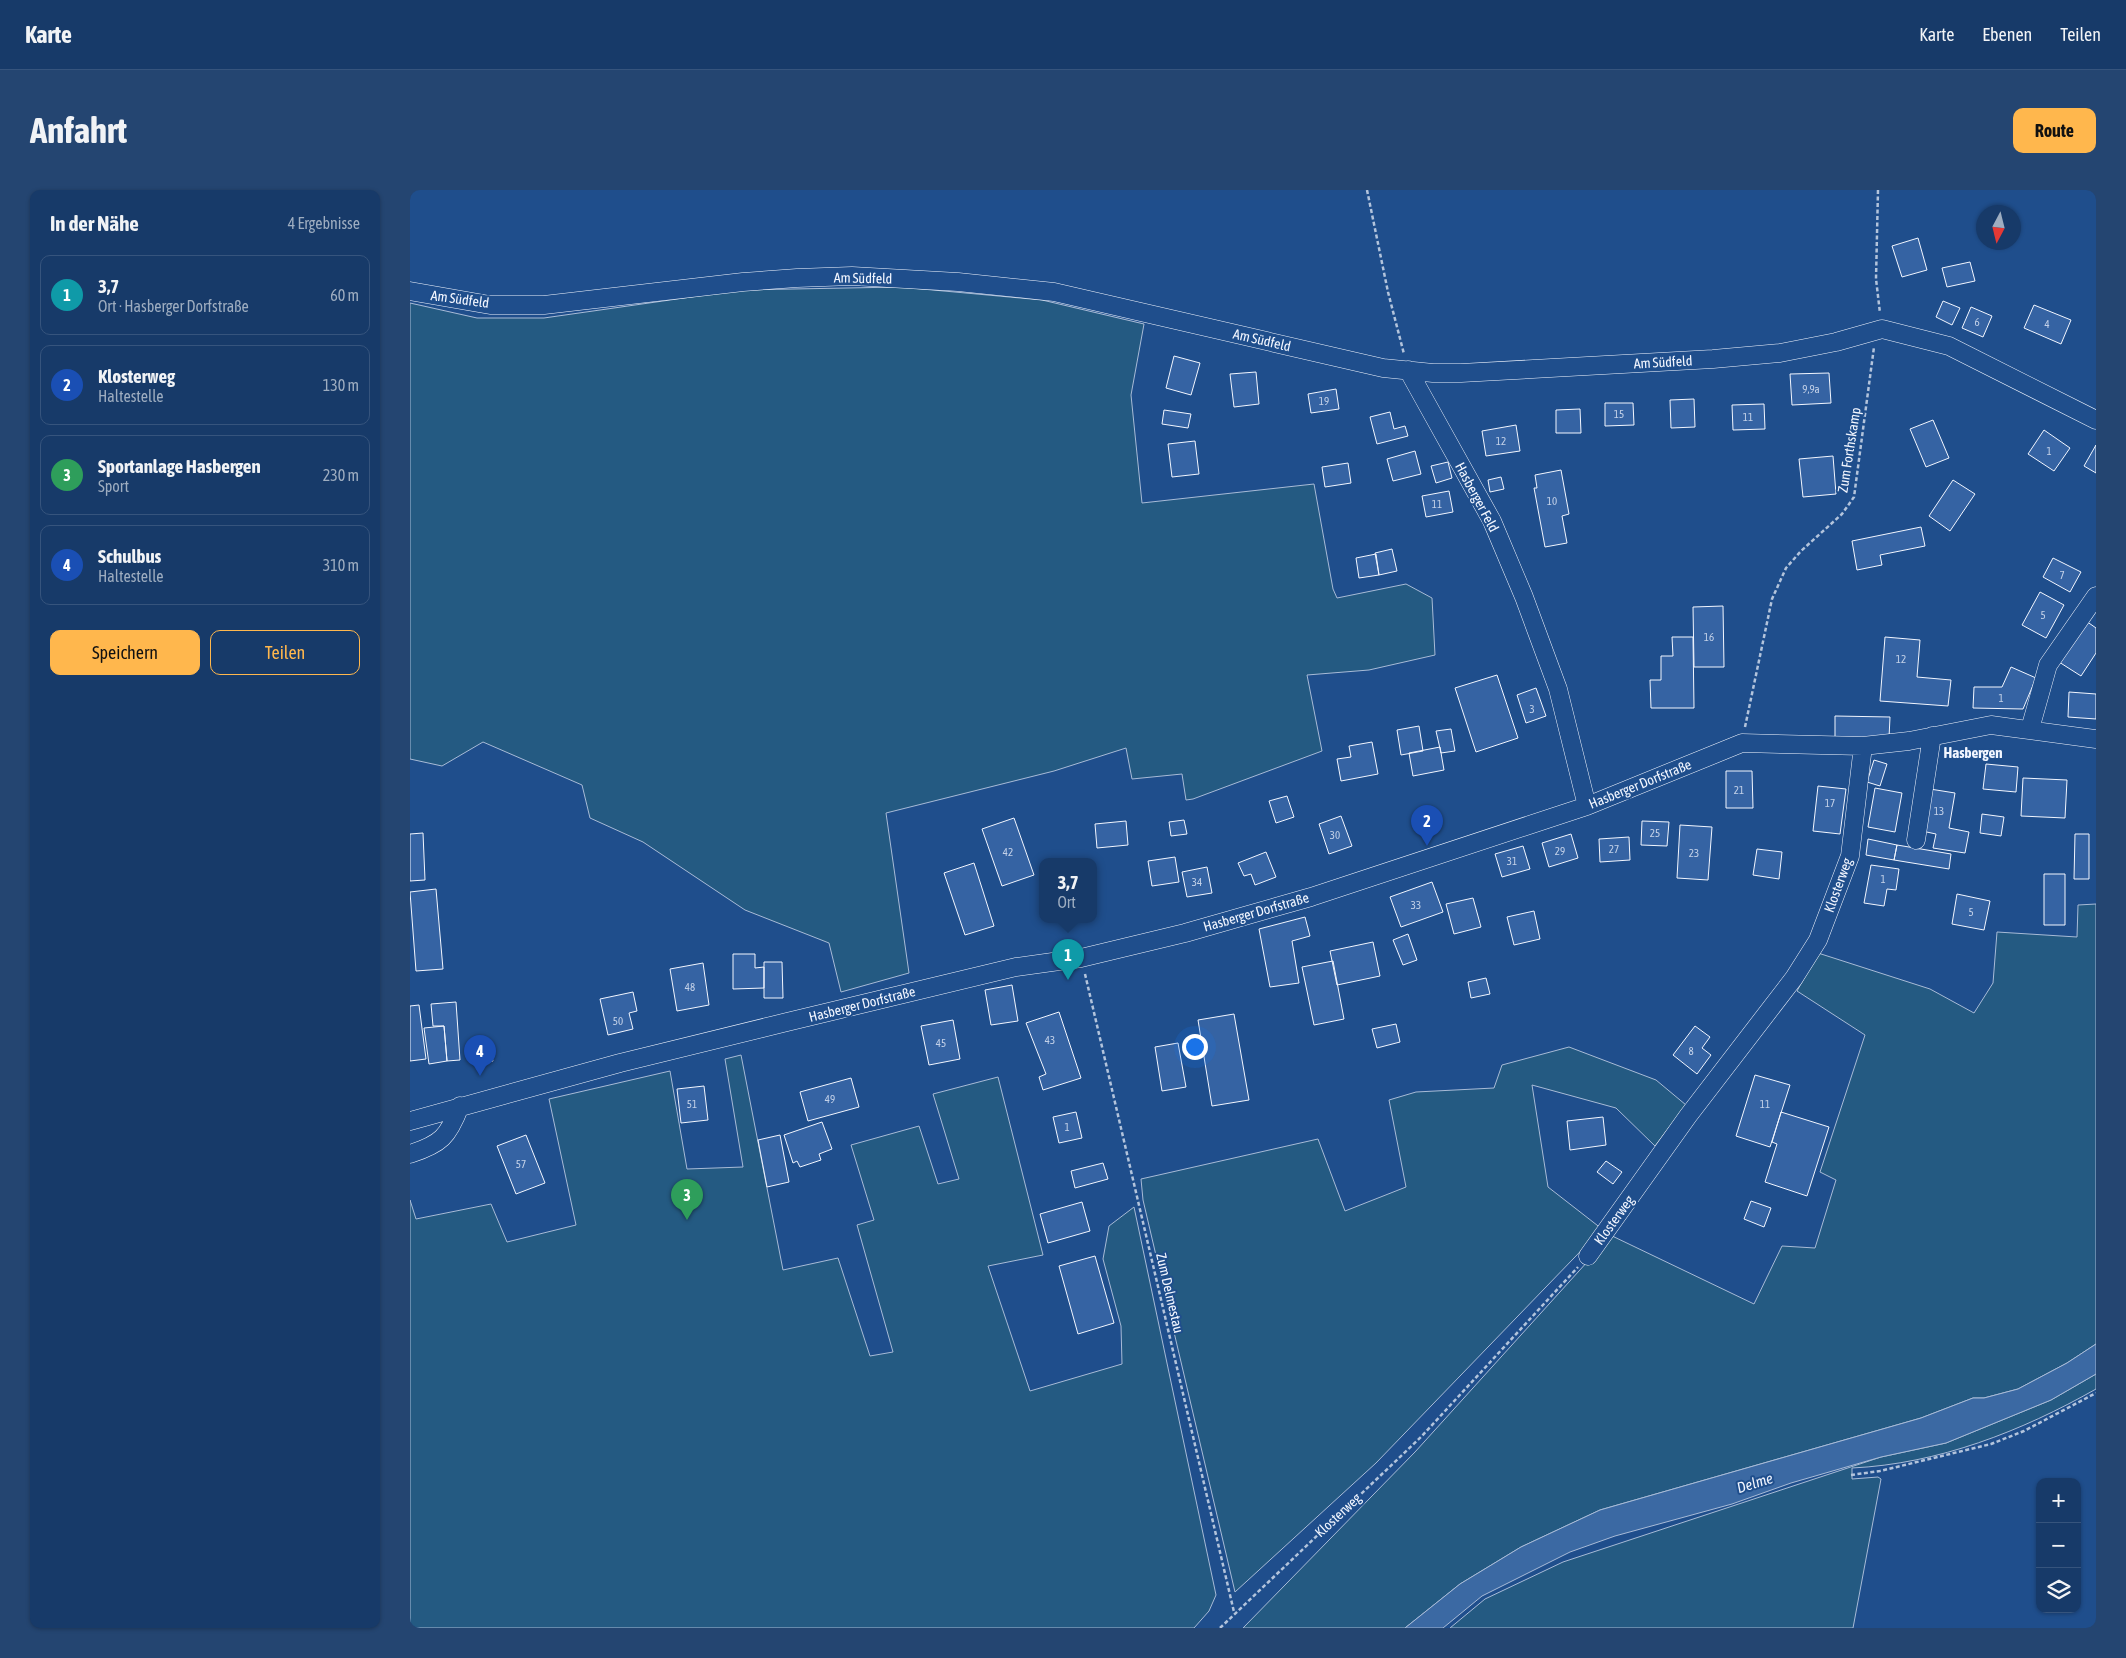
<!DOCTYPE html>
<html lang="de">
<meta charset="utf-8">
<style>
:root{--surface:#173a69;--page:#244571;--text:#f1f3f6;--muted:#9eadc0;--line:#36547d;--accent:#ffb74d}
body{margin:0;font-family:"Asap Condensed",sans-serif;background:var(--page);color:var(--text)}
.controls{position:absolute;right:15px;bottom:15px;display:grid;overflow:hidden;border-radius:10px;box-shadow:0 1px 4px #0004}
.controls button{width:45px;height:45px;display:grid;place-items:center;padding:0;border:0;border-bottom:1px solid var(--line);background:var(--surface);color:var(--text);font:25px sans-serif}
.compass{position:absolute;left:1566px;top:15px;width:45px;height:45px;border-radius:50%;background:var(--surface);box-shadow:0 1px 4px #0004;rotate:187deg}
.you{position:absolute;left:784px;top:856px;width:18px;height:18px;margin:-12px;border:4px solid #fff;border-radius:50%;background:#1a73e8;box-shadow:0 0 0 8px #1a73e833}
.badge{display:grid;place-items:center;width:32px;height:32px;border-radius:50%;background:var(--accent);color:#fff;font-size:16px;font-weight:700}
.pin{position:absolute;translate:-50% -41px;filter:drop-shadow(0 1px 2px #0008)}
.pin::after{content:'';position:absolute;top:26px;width:18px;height:15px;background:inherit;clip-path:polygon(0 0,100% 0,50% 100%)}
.popup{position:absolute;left:629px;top:668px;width:58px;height:65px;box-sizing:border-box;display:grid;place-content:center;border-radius:10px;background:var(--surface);filter:drop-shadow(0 1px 4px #0005);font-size:16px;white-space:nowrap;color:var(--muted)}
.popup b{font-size:19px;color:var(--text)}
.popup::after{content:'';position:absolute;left:50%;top:100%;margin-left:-10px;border:10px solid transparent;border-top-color:var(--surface)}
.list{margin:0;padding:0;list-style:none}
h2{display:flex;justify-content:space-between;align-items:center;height:65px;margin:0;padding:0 20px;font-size:21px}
h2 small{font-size:16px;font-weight:400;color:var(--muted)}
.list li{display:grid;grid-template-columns:32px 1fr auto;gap:15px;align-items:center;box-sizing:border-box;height:80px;margin:0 10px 10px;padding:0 10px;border:1px solid var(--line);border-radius:10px}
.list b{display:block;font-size:19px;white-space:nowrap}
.list p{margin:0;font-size:16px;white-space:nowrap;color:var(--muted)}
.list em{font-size:16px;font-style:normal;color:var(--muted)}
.actions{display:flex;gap:10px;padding:15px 20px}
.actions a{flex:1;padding:11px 0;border:1px solid var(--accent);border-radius:10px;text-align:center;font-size:18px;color:var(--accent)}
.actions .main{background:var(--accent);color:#111}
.icon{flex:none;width:28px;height:28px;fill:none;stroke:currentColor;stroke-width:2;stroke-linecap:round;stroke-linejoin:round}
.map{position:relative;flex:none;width:1686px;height:1438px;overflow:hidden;border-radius:10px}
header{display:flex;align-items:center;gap:30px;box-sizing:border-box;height:70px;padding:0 25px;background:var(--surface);border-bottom:1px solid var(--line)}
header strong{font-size:24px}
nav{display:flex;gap:28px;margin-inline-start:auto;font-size:18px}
.intro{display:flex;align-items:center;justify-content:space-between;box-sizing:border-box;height:120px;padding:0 30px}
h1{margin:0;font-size:35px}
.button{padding:12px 22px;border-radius:10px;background:var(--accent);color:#111;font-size:18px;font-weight:700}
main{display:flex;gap:30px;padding:0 30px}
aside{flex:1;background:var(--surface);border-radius:10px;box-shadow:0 1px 4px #0004}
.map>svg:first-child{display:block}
.green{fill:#245a82;stroke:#a8bbd7}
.water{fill:#3b69a3;stroke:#a8bbd7}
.building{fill:#3563a3;stroke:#f2f6ff}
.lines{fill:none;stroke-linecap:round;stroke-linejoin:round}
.minor-casing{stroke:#f2f6ff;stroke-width:19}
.path{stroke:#b3c4dc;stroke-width:2.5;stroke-dasharray:4 2.5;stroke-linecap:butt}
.minor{stroke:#1f4e8c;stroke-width:18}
.labels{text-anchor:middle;stroke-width:4;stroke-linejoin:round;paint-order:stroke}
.number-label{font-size:11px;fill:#c3d1e8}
.street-label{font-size:14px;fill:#f2f6ff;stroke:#1f4e8c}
.neighbourhood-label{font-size:15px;font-weight:bold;fill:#f2f6ff;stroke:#1f4e8c}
.water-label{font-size:15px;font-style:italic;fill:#f2f6ff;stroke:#1f4e8c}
</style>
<header>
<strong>Karte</strong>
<nav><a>Karte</a><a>Ebenen</a><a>Teilen</a></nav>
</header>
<div class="intro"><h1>Anfahrt</h1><a class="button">Route</a></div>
<main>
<aside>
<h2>In der Nähe<small>4 Ergebnisse</small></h2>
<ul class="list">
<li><span class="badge" style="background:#0f9aa8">1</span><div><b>3,7</b><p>Ort · Hasberger Dorfstraße</p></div><em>60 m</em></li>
<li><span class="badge" style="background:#1a4fb4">2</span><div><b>Klosterweg</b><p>Haltestelle</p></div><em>130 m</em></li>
<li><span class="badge" style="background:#2e9e5b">3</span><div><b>Sportanlage Hasbergen</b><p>Sport</p></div><em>230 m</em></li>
<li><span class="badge" style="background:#1a4fb4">4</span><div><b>Schulbus</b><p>Haltestelle</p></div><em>310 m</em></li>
</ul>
<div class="actions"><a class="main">Speichern</a><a>Teilen</a></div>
</aside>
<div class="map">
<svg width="1686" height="1438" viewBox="0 0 1686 1438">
<rect width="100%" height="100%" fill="#1f4e8c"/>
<path class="green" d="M490,97L632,110L734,134L721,205L732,313L904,294L923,399L927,408L996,394L1022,408L1025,465L959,480L897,485L912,561L783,609L776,610L772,584L722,589L716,558L644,581L476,623L499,783L431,802L419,753L335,720L233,652L180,628L172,595L73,552L32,576L0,569V113L67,128H134L330,100Z
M1686,714V1154L1657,1173L1608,1199L1574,1208H1563L1511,1228L1190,1320L1111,1357L1050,1394L995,1438H833L1005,1262L1188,1060L1198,1044L1344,1114L1372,1056L1405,1058L1426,990L1410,982L1455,845L1387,801L1408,763L1520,799L1564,823L1583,793L1587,742L1667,747L1668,715Z
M1159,857L1246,890L1276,915L1245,956L1206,918L1122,895L1138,997L1192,1039L966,1273L825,1402L733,1010L731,989L908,949L935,1021L996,997L979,910L1006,902L1084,898L1092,875Z
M331,865L373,1080L428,1068L460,1166L483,1162L447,1035L464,1030L441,955L509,936L528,994L549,989L523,904L588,887L633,1065L578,1076L620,1201L712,1174L711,1136L693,1069L699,1036L724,1017L806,1405L799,1421L784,1438H0V1010L6,1029L81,1014L97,1052L166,1035L139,909L260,881L277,979L333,977L315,869Z
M1686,1184V1199C1612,1241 1528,1274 1442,1278V1289L1468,1287L1471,1289L1443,1438H1040L1075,1409L1153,1372L1471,1267L1536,1253L1641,1210Z"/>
<path class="water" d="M1686,1154V1184L1641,1210L1536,1253L1471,1267L1381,1293L1322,1314L1205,1346L1160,1362L1072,1406L1033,1438H995L1050,1394L1111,1357L1190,1320L1511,1228L1563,1208H1574L1608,1199L1657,1173Z"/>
<path class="building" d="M1508,48L1517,80L1492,87L1482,56Z
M1560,72L1565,91L1537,97L1532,78Z
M1533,111L1550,118L1542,135L1526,127Z
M1624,115L1661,130L1651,154L1614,138Z
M1561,117L1582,126L1573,147L1552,138Z
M764,166L790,173L781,205L756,198Z
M846,182L849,214L824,217L820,184Z
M1419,183L1421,213L1382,215L1380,184Z
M926,199L929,219L901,223L898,204Z
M1284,209L1285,237L1261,238L1260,210Z
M1195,213H1223L1224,235L1195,236Z
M1354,214L1355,239L1323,240L1322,215Z
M1170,219L1171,243H1146V220Z
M754,220L781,224L778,238L752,234Z
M980,222L984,239L995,236L998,246L967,254L960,227Z
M1523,230L1539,268L1516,277L1500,239Z
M1106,235L1110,261L1076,266L1072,241Z
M1634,240L1660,258L1644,281L1618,264Z
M785,251L789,284L762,287L758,254Z
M1686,255V283L1674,276Z
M1005,261L1011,284L983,291L977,269Z
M1423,266L1426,304L1393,307L1389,269Z
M1038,272L1042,288L1026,293L1021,276Z
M938,273L941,293L915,297L912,277Z
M1151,280L1159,324L1152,326L1157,353L1135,357L1124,298H1127L1125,285Z
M1091,287L1094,299L1080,302L1078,290Z
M1543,290L1565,304L1540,341L1519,326Z
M1039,301L1043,322L1016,327L1012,306Z
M1511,337L1515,356L1470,365L1472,375L1447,380L1442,351Z
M982,359L987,381L969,385L965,363Z
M966,364L969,385L949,388L946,368Z
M1643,368L1671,382L1660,402L1633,387Z
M1630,402L1654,415L1636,448L1612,435Z
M1313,416L1314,477H1284L1283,417Z
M1676,431L1686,438V463L1671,486L1649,472Z
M1262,447H1283L1284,518H1241L1240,490H1251V466H1263Z
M1475,447L1510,450L1507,487L1541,490L1538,516L1470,511Z
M1601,477L1626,488L1613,519L1563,518L1564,497H1592Z
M1087,485L1108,548L1066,562L1045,498Z
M1126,498L1136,526L1116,533L1107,505Z
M1659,502L1686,504V529L1658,527Z
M1425,526L1480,527L1479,548L1425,547Z
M1009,536L1013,561L991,565L987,540Z
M1041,539L1045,561L1031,563L1026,541Z
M962,552L968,584L931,591L927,569L941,567L939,556Z
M1030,557L1034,580L1003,586L999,563Z
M1464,570L1477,574L1470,596L1457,592Z
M1576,574L1608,577L1606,602L1573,599Z
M1316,581H1342L1343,618H1316Z
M1613,588L1657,590L1655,628L1611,626Z
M1408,596L1436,599L1430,644L1403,641Z
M1465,598L1492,603L1485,642L1458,637Z
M1520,599L1545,603L1539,638L1559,642L1555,663L1523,658L1526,644L1512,641Z
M877,606L884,627L866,633L859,611Z
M1572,624L1594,627L1591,646L1570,643Z
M931,626L942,656L919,664L909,634Z
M604,628L624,685L592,696L572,639Z
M774,630L777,644L761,646L759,632Z
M716,631L718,655L687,658L685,634Z
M1232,631L1259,632L1257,656L1231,655Z
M1270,635L1302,637L1298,690L1267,688Z
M13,643L15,690L0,691V644Z
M1161,644L1168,668L1139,677L1132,653Z
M1665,644H1679V689H1664Z
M1219,647L1220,670L1190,672L1189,649Z
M1458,649L1487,655L1484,670L1456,665Z
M1487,655L1541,664L1539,679L1484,670Z
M1113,656L1120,679L1092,687L1085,664Z
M1347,659L1372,662L1369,689L1343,685Z
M856,662L866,687L845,695L841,684L834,686L828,673Z
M765,667L769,692L742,696L738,671Z
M564,673L584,736L555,745L534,683Z
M1461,675L1489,679L1486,700L1477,699L1474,716L1454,713Z
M797,677L802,703L777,707L772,682Z
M1634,684H1655V735H1634Z
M1022,692L1033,722L991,737L980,707Z
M26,699L33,779L6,781L0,702Z
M1547,704L1580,711L1574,740L1542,734Z
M1063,708L1071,737L1044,744L1036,714Z
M1124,721L1130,749L1104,755L1097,727Z
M895,727L900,746L882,751L889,793L860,797L849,739Z
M998,744L1007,770L993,775L983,750Z
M963,752L970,786L927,795L920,761Z
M323,764H345V778L354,777V798L323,799Z
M923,771L934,829L904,835L892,777Z
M354,772H372L373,808H354Z
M293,773L299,815L267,821L260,779Z
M1076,788L1080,804L1061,808L1058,792Z
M602,795L608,831L581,835L575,800Z
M223,802L227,821L219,823L223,839L198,845L190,809Z
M46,812L50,870L37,871L34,836H23L21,814Z
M9,815L16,869L0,871V816Z
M649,822L671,888L633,900L629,887L636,884L616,833Z
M824,824L839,910L802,916L788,830Z
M543,830L550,869L519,875L511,836Z
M986,834L990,852L967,858L962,839Z
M34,836L37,871L19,874L14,838Z
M1285,836L1300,847L1292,858L1301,865L1287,884L1263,865Z
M78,851L83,871L65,876L60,856Z
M768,853L776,897L752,901L745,857Z
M1345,885L1380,895L1360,957L1326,946Z
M441,888L449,917L398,931L390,902Z
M294,896L298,930L271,933L267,899Z
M666,922L672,948L649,953L643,927Z
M1371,922L1419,937L1397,1006L1355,992L1367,954L1362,952Z
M1193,927L1196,955L1160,960L1157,931Z
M412,932L422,959L409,964L411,970L390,977L387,971L383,973L374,945Z
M116,945L135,993L106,1004L87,956Z
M370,945L379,992L357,997L348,950Z
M1196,971L1212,982L1203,994L1187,982Z
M693,973L698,989L665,998L661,981Z
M1341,1011L1361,1018L1354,1037L1334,1029Z
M672,1012L680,1041L638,1053L630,1024Z
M685,1066L704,1133L668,1144L649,1076Z"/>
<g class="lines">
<defs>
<path id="minor" d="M0,101L80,115H134L333,92L387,88L442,86L548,92L644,102L973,178L1023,183H1051L1303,169L1370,163L1426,152L1472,139L1539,156L1686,230
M998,180L1082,331L1114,407L1148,499L1177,616
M1620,539L1638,475L1686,406
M1506,650L1522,546
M0,931L210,873L377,832L606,777L671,768L775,743L901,707L1177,616L1332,553L1453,556L1499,551L1581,535L1686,549
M0,964C31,954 38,947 50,916
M1178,1066L1278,926L1384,788L1408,750L1440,666L1453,556"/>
</defs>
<use href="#minor" class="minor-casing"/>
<path class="path" d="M957,0L978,102L994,164
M1468,0L1466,89L1470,123
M1335,537L1362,409L1376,378L1391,361L1432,324L1444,307L1464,157
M675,784L824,1422
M1441,1285L1470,1281L1581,1254L1614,1241L1686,1203
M810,1438L1011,1247L1168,1077"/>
<use href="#minor" class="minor"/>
</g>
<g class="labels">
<g class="number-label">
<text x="1567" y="136">6</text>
<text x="1637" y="138">4</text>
<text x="1401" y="203">9,9a</text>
<text x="914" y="215">19</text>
<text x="1209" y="228">15</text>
<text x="1338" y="231">11</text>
<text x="1091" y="255">12</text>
<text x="1639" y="265">1</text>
<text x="1142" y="315">10</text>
<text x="1027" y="318">11</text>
<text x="1652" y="389">7</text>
<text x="1633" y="429">5</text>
<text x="1299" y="451">16</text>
<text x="1491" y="473">12</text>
<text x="1591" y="512">1</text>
<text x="1122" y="523">3</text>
<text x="1329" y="604">21</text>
<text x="1420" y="617">17</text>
<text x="1529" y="625">13</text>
<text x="1245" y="647">25</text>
<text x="925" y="649">30</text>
<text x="1204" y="663">27</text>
<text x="1150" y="665">29</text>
<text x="598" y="666">42</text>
<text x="1284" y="667">23</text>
<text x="1102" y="675">31</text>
<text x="1473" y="693">1</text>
<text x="787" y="696">34</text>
<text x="1006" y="719">33</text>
<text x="1561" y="726">5</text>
<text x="280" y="801">48</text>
<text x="208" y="835">50</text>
<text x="640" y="854">43</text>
<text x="531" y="857">45</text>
<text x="1281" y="865">8</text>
<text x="420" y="913">49</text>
<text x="282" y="918">51</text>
<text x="1355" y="918">11</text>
<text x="657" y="941">1</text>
<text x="111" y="978">57</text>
</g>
<g class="street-label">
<text transform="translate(453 88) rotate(1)" y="5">Am Südfeld</text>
<text transform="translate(50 109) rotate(8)" y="5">Am Südfeld</text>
<text transform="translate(852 150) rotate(13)" y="5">Am Südfeld</text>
<text transform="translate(1253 172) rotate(-3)" y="5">Am Südfeld</text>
<text transform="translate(1439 260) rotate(-81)" y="5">Zum Forthskamp</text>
<text transform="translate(1067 307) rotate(62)" y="5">Hasberger Feld</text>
<text transform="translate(1230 594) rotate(-22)" y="5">Hasberger Dorfstraße</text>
<text transform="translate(1428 695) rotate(-70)" y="5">Klosterweg</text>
<text transform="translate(846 722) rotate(-16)" y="5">Hasberger Dorfstraße</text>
<text transform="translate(452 814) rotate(-14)" y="5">Hasberger Dorfstraße</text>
<text transform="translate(1204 1030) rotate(-54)" y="5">Klosterweg</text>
<text transform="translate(760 1103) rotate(77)" y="5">Zum Delmestau</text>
<text transform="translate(928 1325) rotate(-43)" y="5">Klosterweg</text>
</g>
<g class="neighbourhood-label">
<text x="1563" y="568">Hasbergen</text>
</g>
<g class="water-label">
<text transform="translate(1345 1293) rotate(-17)" y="5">Delme</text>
</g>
</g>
</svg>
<div class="controls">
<button>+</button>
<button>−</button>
<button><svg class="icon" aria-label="layers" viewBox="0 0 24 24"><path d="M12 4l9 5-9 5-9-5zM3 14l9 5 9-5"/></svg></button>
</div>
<svg class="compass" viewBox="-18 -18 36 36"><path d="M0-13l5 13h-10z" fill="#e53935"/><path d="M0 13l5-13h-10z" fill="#9eadc0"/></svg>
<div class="you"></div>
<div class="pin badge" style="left:658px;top:790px;background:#0f9aa8">1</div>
<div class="popup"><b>3,7</b>Ort</div>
<div class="pin badge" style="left:1017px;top:656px;background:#1a4fb4">2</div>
<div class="pin badge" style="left:277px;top:1030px;background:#2e9e5b">3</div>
<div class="pin badge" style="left:70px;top:886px;background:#1a4fb4">4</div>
</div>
</main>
